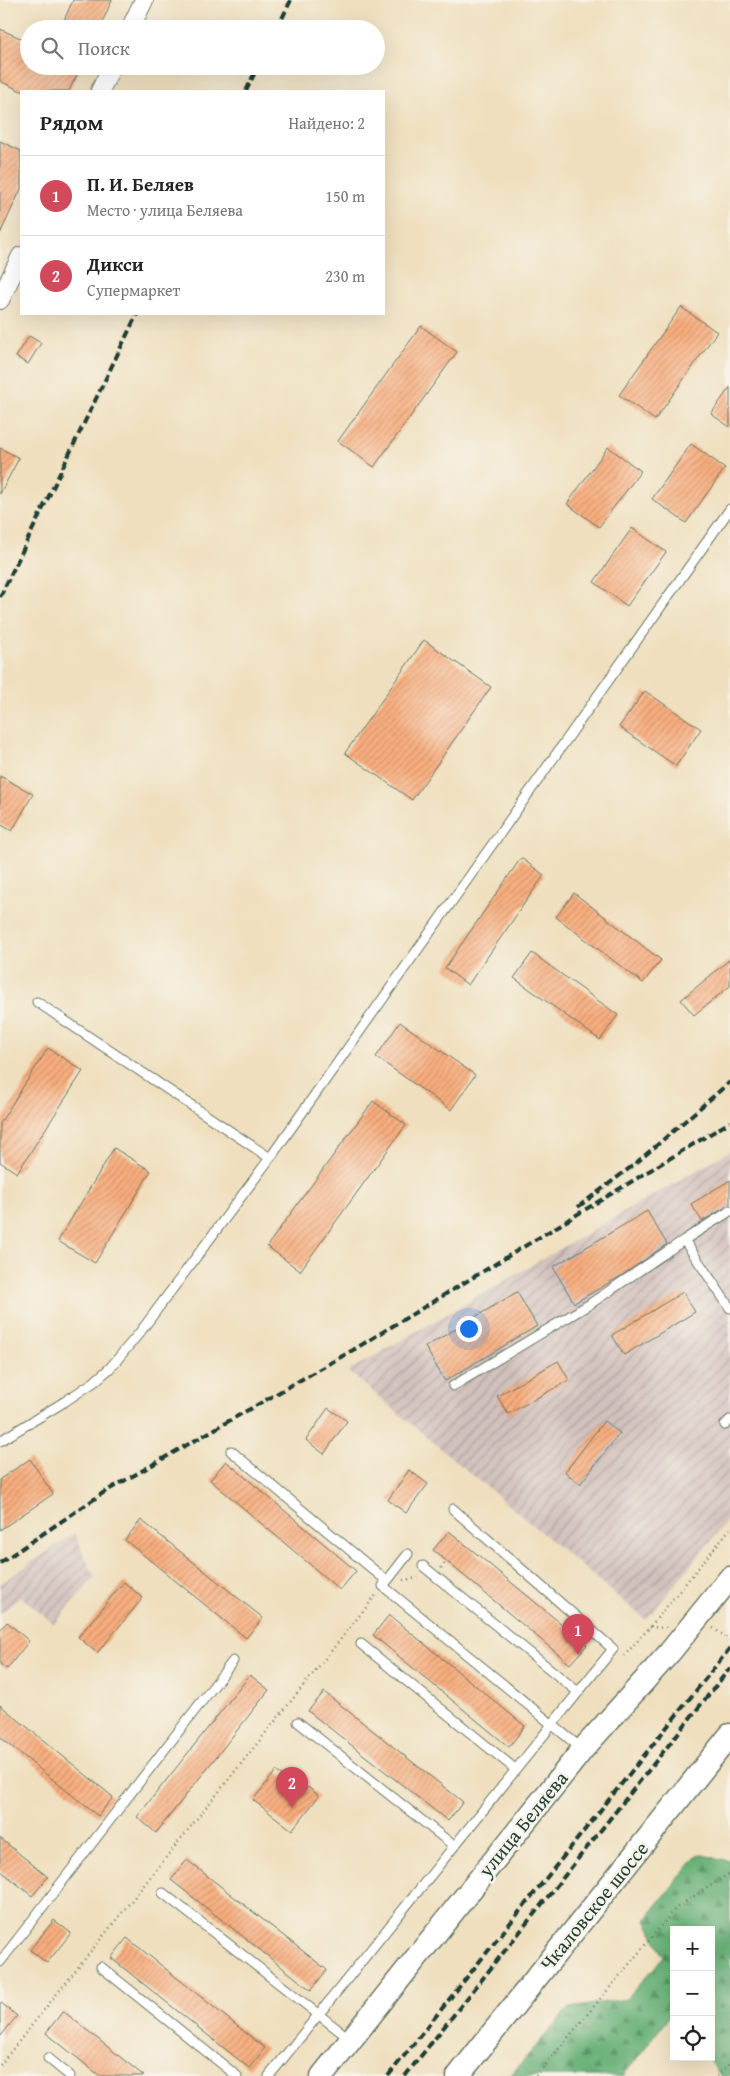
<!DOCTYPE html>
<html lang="ru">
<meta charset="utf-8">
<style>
:root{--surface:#fff;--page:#f2f2f2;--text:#222;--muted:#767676;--line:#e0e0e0;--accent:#d1495b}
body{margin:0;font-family:"Gentium Book Plus",serif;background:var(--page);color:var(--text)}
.controls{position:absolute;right:15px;bottom:15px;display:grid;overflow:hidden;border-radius:0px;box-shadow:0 5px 20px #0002}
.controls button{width:45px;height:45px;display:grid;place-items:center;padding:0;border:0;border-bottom:1px solid var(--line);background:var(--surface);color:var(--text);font:25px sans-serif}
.you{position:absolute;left:468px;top:1328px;width:18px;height:18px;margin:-12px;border:4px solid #fff;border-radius:50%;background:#1a73e8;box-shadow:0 0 0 8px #1a73e833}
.badge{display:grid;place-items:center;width:32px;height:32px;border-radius:50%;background:var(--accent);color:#fff;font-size:16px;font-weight:700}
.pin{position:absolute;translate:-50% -41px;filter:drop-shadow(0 1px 2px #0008)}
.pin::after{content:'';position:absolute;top:26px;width:18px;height:15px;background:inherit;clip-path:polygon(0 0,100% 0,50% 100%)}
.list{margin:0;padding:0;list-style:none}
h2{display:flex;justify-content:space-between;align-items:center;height:65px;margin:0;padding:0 20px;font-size:21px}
h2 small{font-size:16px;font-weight:400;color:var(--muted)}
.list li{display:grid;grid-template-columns:32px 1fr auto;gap:15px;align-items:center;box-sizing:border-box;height:80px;padding:0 20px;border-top:1px solid var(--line)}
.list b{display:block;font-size:19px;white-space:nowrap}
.list p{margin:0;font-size:16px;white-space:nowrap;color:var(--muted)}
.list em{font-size:16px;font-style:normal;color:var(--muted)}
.icon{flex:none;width:28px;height:28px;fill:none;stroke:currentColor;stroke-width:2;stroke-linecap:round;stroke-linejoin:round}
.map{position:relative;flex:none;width:730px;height:2076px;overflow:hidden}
.search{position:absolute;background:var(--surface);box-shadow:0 5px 20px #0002;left:20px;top:20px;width:365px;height:55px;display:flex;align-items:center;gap:12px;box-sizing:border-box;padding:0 18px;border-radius:28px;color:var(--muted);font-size:19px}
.panel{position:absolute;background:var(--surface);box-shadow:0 5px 20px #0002;left:20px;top:90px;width:365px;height:225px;border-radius:0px}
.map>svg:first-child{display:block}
.industrial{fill:url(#industrial-furrows)}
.forest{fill:url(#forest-firs);stroke:#447656}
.building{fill:url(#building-hatch)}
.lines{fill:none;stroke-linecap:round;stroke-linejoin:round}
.service-casing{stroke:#687664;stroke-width:11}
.minor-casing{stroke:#687664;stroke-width:20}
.tertiary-casing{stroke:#687664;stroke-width:25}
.path{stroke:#687664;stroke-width:2.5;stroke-dasharray:1 4;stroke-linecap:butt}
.service{stroke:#fff;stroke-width:9}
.minor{stroke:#fff;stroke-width:18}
.tertiary{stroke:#fff;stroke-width:22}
.rail{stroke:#1f3d34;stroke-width:4;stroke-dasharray:8 4;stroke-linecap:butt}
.labels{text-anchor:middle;stroke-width:5;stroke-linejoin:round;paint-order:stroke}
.street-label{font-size:20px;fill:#1f3d34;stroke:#f7f3e8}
</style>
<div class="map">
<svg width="730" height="2076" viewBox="0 0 730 2076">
<defs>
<pattern id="industrial-furrows" width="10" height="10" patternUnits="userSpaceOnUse" patternTransform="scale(1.25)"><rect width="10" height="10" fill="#d1c0bc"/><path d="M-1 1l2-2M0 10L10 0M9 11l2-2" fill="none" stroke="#a99d9a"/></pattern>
<pattern id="forest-firs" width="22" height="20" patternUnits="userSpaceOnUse" patternTransform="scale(1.25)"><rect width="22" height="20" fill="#68b077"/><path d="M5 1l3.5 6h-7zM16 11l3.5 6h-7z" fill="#559062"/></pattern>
<pattern id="building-hatch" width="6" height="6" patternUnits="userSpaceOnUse" patternTransform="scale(1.25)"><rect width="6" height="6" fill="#f9ae7e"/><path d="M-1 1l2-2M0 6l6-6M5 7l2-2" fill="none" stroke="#c98f68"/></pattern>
</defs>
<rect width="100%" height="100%" fill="#f7f3e8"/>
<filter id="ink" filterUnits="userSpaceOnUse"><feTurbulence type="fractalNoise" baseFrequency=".02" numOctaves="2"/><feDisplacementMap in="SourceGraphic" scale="10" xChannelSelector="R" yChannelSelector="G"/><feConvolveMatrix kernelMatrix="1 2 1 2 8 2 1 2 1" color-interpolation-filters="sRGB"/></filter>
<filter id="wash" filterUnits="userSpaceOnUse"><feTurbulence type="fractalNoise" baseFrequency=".0096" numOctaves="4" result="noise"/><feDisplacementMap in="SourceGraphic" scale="20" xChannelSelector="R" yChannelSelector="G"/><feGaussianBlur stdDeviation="1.12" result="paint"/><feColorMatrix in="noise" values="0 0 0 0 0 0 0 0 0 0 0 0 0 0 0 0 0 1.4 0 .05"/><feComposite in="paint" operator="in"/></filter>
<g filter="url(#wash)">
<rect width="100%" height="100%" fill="#efdfbe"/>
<path class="industrial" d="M730,1151V1517L646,1620L348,1371Z
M74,1533L95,1577L54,1624L21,1597L0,1613V1584Z"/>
<path class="forest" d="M698,1854L730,1861V2076H721L706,2057H711V1930H674V2020L670,2016L623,2076H510L569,2008L626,1999L664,1957L646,1919Z"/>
<g id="blocks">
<path class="building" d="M73,0H112L99,29H60Z
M0,29L29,42V66H81L69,91H21L0,81Z
M0,141L21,151V189L0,234Z
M681,307L717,332L655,420L619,395Z
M421,326L457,352L374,467L338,441Z
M29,336L41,343L28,364L16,357Z
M730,387V427L711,414Z
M691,444L725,468L686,523L652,499Z
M608,447L641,471L599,527L567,504Z
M0,448L19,458L0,494Z
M632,528L666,552L627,606L594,582Z
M424,640L491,687L412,800L345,753Z
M645,691L701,729L676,766L619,727Z
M0,776L33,794L12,831L0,824Z
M521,858L544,875L468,985L445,968Z
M574,893L661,960L643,983L556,917Z
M532,953L618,1015L600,1040L514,978Z
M730,959V986L694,1015L681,1000Z
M400,1022L475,1075L451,1110L376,1057Z
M48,1048L83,1071L17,1173L0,1162V1123Z
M373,1101L406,1125L300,1271L267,1246Z
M114,1148L151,1171L95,1263L58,1241Z
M730,1180V1205L702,1221L691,1204Z
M647,1211L667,1244L621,1276L574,1303L553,1267Z
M517,1292L537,1326L445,1381L425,1347Z
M683,1292L695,1312L624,1355L612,1335Z
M558,1361L569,1380L508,1414L497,1396Z
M328,1408L347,1421L324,1454L306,1440Z
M604,1421L620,1433L580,1484L565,1472Z
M30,1459L53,1494L0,1530V1479Z
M226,1461L356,1571L340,1590L210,1480Z
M409,1470L428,1484L406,1513L388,1500Z
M141,1520L263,1618L246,1638L125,1540Z
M449,1531L587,1645L570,1664L433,1550Z
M124,1582L143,1598L97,1653L78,1637Z
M389,1615L525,1726L509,1747L373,1635Z
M7,1622L29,1641L7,1669L0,1664V1630Z
M250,1675L269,1690L156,1833L137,1817Z
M324,1692L463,1802L448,1821L308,1711Z
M0,1705L113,1797L98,1816L0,1737Z
M276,1771L304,1792L308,1787L319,1796L292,1830L253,1800Z
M0,1838L48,1877L32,1896L0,1870Z
M187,1860L327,1970L311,1990L171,1880Z
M54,1920L71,1933L47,1963L30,1950Z
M127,1938L265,2048L249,2068L111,1958Z
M0,2002L17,2016L0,2037Z
M63,2011L144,2076H100L46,2033Z"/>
</g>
</g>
<g filter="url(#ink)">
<use href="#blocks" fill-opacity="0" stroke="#687664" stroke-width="1"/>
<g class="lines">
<defs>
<path id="service" d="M37,1002L270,1158
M684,1240L730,1308
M453,1386L590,1304L684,1240L730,1211
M725,1425L730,1420
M0,1441L64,1402L94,1382L110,1368L141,1331L270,1158L730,509
M231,1451L387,1581L383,1586L582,1749
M423,1566L578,1692
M387,1581L408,1554
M361,1644L515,1769
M298,1722L454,1846
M163,1893L350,2039
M0,1962L233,1661
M101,1967L237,2076
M48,2058L70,2076
M269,2076L613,1649L453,1509"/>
<path id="minor" d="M130,29L144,0
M100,91L112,66
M0,300L21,256"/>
<path id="tertiary" d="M322,2076L583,1749L670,1652L730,1578
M458,2076L730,1735"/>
</defs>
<use href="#service" class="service-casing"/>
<use href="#minor" class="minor-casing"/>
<use href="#tertiary" class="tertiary-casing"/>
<path class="path" d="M441,1568L446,1561
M403,1580L418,1578
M650,1627L666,1628
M713,1628L730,1640
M624,1656L650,1627L730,1529
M0,2065L376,1595
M536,2076L676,1908L730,1873
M717,2076L730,2063"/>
<use href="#service" class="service"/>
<use href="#minor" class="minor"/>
<use href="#tertiary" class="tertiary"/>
<path class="rail" d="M277,29L291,0
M246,91L258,66
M0,597L137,314
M578,1207L635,1164L730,1082
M0,1563L103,1493L353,1350L730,1122
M388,2076L730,1648
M405,2076L730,1668"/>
</g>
</g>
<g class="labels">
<g class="street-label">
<text transform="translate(523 1824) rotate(-51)" y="7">улица Беляева</text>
<text transform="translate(594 1906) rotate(-51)" y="7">Чкаловское шоссе</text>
</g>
</g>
</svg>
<div class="controls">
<button>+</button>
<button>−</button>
<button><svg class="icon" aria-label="locate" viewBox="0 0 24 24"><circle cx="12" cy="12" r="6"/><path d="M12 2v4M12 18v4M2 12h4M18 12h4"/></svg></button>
</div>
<div class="you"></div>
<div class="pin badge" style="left:578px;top:1655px">1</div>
<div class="pin badge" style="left:292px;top:1808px">2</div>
<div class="search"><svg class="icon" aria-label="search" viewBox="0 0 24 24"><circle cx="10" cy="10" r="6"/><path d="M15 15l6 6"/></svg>Поиск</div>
<section class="panel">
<h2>Рядом<small>Найдено: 2</small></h2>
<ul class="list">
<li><span class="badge">1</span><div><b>П. И. Беляев</b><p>Место · улица Беляева</p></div><em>150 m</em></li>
<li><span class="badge">2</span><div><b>Дикси</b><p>Супермаркет</p></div><em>230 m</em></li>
</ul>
</section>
</div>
